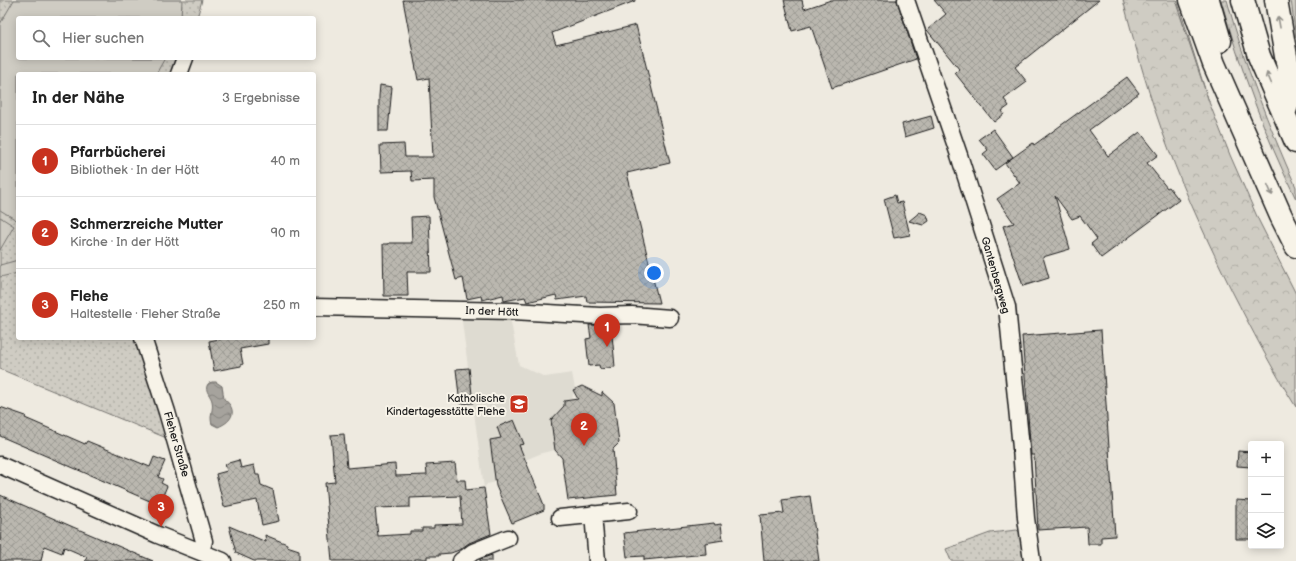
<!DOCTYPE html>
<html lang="de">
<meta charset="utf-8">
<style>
:root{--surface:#fff;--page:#f6f6f6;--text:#222;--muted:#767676;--line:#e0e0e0;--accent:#c8321e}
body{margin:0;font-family:"Balsamiq Sans",sans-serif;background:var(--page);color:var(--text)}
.controls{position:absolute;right:12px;bottom:12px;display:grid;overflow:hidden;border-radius:4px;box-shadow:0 2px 10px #0003}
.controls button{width:36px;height:36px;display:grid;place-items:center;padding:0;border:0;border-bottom:1px solid var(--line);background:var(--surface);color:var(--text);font:20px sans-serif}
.you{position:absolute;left:654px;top:273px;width:14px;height:14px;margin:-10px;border:3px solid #fff;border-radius:50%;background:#1a73e8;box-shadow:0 0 0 6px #1a73e833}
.badge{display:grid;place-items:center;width:26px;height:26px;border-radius:50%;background:var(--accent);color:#fff;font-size:13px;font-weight:700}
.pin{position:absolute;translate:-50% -33px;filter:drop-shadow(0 1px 2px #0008)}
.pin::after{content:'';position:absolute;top:21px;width:14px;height:12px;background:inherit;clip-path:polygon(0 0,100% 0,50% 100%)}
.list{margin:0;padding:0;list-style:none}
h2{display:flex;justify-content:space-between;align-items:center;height:52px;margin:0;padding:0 16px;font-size:17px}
h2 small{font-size:13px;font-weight:400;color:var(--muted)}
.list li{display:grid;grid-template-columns:26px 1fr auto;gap:12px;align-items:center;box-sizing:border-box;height:72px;padding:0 16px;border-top:1px solid var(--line)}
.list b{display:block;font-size:15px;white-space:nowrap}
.list p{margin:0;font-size:13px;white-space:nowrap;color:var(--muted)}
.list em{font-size:13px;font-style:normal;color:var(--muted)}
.icon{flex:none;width:22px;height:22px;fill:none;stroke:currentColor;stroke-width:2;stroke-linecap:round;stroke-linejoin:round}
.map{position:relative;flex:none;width:1296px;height:561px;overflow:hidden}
.search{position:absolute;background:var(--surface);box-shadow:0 2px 10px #0003;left:16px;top:16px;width:300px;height:44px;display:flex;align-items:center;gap:10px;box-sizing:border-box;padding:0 14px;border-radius:4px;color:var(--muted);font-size:15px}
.panel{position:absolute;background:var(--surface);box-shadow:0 2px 10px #0003;left:16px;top:72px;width:300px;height:268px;border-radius:4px}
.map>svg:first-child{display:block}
.built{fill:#dedbd1}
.grass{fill:url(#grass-tufts);stroke:#767470}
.forest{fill:url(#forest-crowns);stroke:#767470}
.park{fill:url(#park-dots);stroke:#767470}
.pitch{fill:#cfccc3;stroke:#767470}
.water{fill:url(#water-waves);stroke:#6f6d69}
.building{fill:url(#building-cross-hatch);stroke:#1c1c1c;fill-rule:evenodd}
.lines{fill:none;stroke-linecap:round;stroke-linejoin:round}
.street-casing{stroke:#1c1c1c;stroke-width:19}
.highway-casing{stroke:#1c1c1c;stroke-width:25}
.street{stroke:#f7f3e8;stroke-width:16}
.highway{stroke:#f7f3e8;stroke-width:22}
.oneway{stroke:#94928c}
.labels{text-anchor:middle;stroke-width:4;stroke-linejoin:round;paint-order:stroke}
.street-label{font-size:11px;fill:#1c1c1c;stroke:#f7f3e8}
.poi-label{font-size:11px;fill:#1c1c1c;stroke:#f7f3e8;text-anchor:end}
</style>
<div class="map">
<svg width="1296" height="561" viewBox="0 0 1296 561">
<defs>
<pattern id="grass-tufts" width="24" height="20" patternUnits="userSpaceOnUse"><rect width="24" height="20" fill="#cfccc3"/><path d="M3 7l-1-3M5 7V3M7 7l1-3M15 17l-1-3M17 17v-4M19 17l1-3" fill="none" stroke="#b1afa7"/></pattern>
<pattern id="forest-crowns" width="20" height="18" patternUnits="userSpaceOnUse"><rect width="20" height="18" fill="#cfccc3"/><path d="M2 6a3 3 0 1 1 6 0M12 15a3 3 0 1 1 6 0" fill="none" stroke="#b1afa7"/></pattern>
<pattern id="park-dots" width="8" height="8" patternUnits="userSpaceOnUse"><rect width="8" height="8" fill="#cfccc3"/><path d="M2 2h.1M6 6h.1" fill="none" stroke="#b1afa7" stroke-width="1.8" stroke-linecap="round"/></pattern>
<pattern id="water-waves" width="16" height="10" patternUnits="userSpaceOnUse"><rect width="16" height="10" fill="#a6a39d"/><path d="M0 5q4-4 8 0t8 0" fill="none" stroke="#86847f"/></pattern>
<pattern id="building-cross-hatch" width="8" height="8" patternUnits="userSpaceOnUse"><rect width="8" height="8" fill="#bab7af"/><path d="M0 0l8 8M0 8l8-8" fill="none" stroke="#9f9d96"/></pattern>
</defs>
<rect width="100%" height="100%" fill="#eeeae0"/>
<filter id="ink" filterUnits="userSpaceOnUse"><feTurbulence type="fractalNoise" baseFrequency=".025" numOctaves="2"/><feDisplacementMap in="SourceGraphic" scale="8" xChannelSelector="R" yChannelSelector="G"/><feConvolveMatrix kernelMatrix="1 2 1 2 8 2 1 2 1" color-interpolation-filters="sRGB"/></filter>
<g filter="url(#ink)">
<path class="built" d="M461,314L510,317L519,365L545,377L572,373L575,389L572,399H570L556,414L557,448L555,450L542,453L525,460L531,474L487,484L484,488Z"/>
<path class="grass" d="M1175,0H1177L1209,102Z
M1221,0H1227C1244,64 1269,126 1296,187V199C1265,135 1240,68 1221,0Z
M1291,0H1296V38Z"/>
<path class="forest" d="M1123,0H1175L1209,102L1230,155L1259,221L1296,294V407C1272,369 1252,330 1232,291C1209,244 1186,196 1168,147C1150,100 1136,49 1123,0Z"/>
<path class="park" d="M0,0H202L197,18H18V58H185L178,74H18V338H144L169,439L0,369Z
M1017,530L1022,534L1030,561H951L946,549L990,533Z"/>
<path class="pitch" d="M14,0H182L181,18H18V58H165L156,74H18V221L0,210V24Z
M0,217L14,226L0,250Z
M18,260V273L0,277V265Z"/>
<path class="water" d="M212,382H216L222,386L224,399C238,410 233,421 218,427L212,424C209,416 214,409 212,401C211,396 205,391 207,386C208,383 209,383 212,382Z"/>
<path class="building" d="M403,0H635V1L552,33L556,45L636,25L670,163L627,173L659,303L587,302L586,296L557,300L556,295L527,302L525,297L504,301L503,295L482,300L481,296L467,299L463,278L456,280L434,197V180L412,181L411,171L381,172L380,145L404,144L405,157H433L429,78L418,80Z
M784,0H802L804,9L831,0H897L916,59L832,88L811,26L792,31Z
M934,0H1099L1015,67L1027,82L1004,99L1009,106L1002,111L1004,114L994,122L955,73L959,69L927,30L946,14Z
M1127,77L1139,93L1089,130L1108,156L1140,132L1158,155L1147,163L1167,188L1169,187L1179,200L1101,258L1091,244L1097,239L1080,216L1072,219L1055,196L1070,249L1043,257L1049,278L1023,286L1003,226L1014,223L997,199L1020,183L1005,163L1033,143L1034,145Z
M380,85L392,87L388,131H379V96Z
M931,116L934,128L905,137L902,124Z
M993,129L1013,157L995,170L983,154L988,150L979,139Z
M895,195L897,203L902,202L910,235L894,238L884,199Z
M920,212L927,215L929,221L923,225L909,221Z
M429,216L431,272H407L408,296H384L383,244H389V243H412L411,217Z
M589,325H609L610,336H612L613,345L615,367L600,369L599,365L589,366L586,339L591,338Z
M1101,330L1115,536L1101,537V544H1088L1087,527L1038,530L1034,455H1031L1022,336Z
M225,338H268V344L240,349L243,364L241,365V366L214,371L209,341Z
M469,368L473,403L460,404L456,369Z
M582,386L602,396V392L614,403L619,443L613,449L617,495L568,500L562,458L555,450L551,420L564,406V401L578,399L573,390Z
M0,407L26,416L25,418L85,444L87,441L150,467L154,457L165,461L158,477L163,479L161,483L167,486L159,505L0,436Z
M514,420L524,444L519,445L544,505V510L512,523L496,486L490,440L501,438L497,427Z
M344,434L347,468L395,464L396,476L427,475L426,465L455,463L457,480H465L466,490L484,488L491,534L469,543L459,550L451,553L439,554V556H427V559H415V561H332L325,483L335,482L331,435ZM460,496L462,524L434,525V528H422V531H410V534L378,536L375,508L410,507V498Z
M1238,451L1251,452V467L1237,466Z
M239,460L241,468L254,465L256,475H259L261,485L273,490L279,521L262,525L257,500L224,507L216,474L227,471L225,464Z
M0,495L73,527L153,561H85L87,557L64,547L62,553L44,546L41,561H0L1,518L0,517Z
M810,496L819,561H764L760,515L784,513L782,500Z
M1236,500L1251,501V539H1236Z
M714,523L715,525L721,524L723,540L705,543L706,554L644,560V556L627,557L624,533Z
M229,526L266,542L265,535L287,544V546L299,550V561H254L236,553Z
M492,555V561H480V559Z"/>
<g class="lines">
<defs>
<path id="street" d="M906,0L959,155L1007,307L1021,448L1026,518L1032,561
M179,74L185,58
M314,307L513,311L600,316L632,315L670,318
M143,338L167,412L204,541L201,552
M0,465L158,535L223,561
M593,514L597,561
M560,518L629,511
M461,561L473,552L508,538"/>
<path id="highway" d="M1191,0L1214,64L1281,216L1296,246
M1208,0L1220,41
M1243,0L1259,56L1296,142
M1276,0L1292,90L1284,114"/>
</defs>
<use href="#street" class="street-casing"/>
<use href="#highway" class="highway-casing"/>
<use href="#street" class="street"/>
<use href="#highway" class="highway"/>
</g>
<defs><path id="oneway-shaft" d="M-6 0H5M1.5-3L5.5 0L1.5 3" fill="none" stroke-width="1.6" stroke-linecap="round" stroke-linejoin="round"/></defs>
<g class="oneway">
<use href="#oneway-shaft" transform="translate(1279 22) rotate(-100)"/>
<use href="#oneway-shaft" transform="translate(1269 78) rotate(-113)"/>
<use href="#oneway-shaft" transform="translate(1270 190) rotate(67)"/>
</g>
</g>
<defs>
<symbol id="school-square" viewBox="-11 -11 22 22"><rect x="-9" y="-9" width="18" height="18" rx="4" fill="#c8321e" stroke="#f7f3e8"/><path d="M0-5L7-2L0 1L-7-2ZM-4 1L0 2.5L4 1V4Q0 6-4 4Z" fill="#fff"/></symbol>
</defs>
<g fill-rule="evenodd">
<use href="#school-square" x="508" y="393" width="22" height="22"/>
</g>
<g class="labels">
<g class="street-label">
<text transform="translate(996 275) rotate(74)" y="4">Gantenbergweg</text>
<text transform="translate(492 311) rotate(2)" y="4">In der Hött</text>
<text transform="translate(177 444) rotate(74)" y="4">Fleher Straße</text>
</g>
<g class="poi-label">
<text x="505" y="402">Katholische<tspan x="505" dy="13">Kindertagesstätte Flehe</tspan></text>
</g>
</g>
</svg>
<div class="controls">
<button>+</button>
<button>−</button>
<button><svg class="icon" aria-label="layers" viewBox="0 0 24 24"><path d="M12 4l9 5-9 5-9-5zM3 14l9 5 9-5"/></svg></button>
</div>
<div class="you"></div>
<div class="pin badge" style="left:607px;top:347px">1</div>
<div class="pin badge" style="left:584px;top:446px">2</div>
<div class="pin badge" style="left:161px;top:527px">3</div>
<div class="search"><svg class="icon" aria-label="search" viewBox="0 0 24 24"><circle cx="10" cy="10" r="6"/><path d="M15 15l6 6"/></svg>Hier suchen</div>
<section class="panel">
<h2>In der Nähe<small>3 Ergebnisse</small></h2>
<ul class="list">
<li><span class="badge">1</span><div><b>Pfarrbücherei</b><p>Bibliothek · In der Hött</p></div><em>40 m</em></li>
<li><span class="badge">2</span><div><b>Schmerzreiche Mutter</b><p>Kirche · In der Hött</p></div><em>90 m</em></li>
<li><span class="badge">3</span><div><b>Flehe</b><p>Haltestelle · Fleher Straße</p></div><em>250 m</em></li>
</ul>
</section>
</div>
